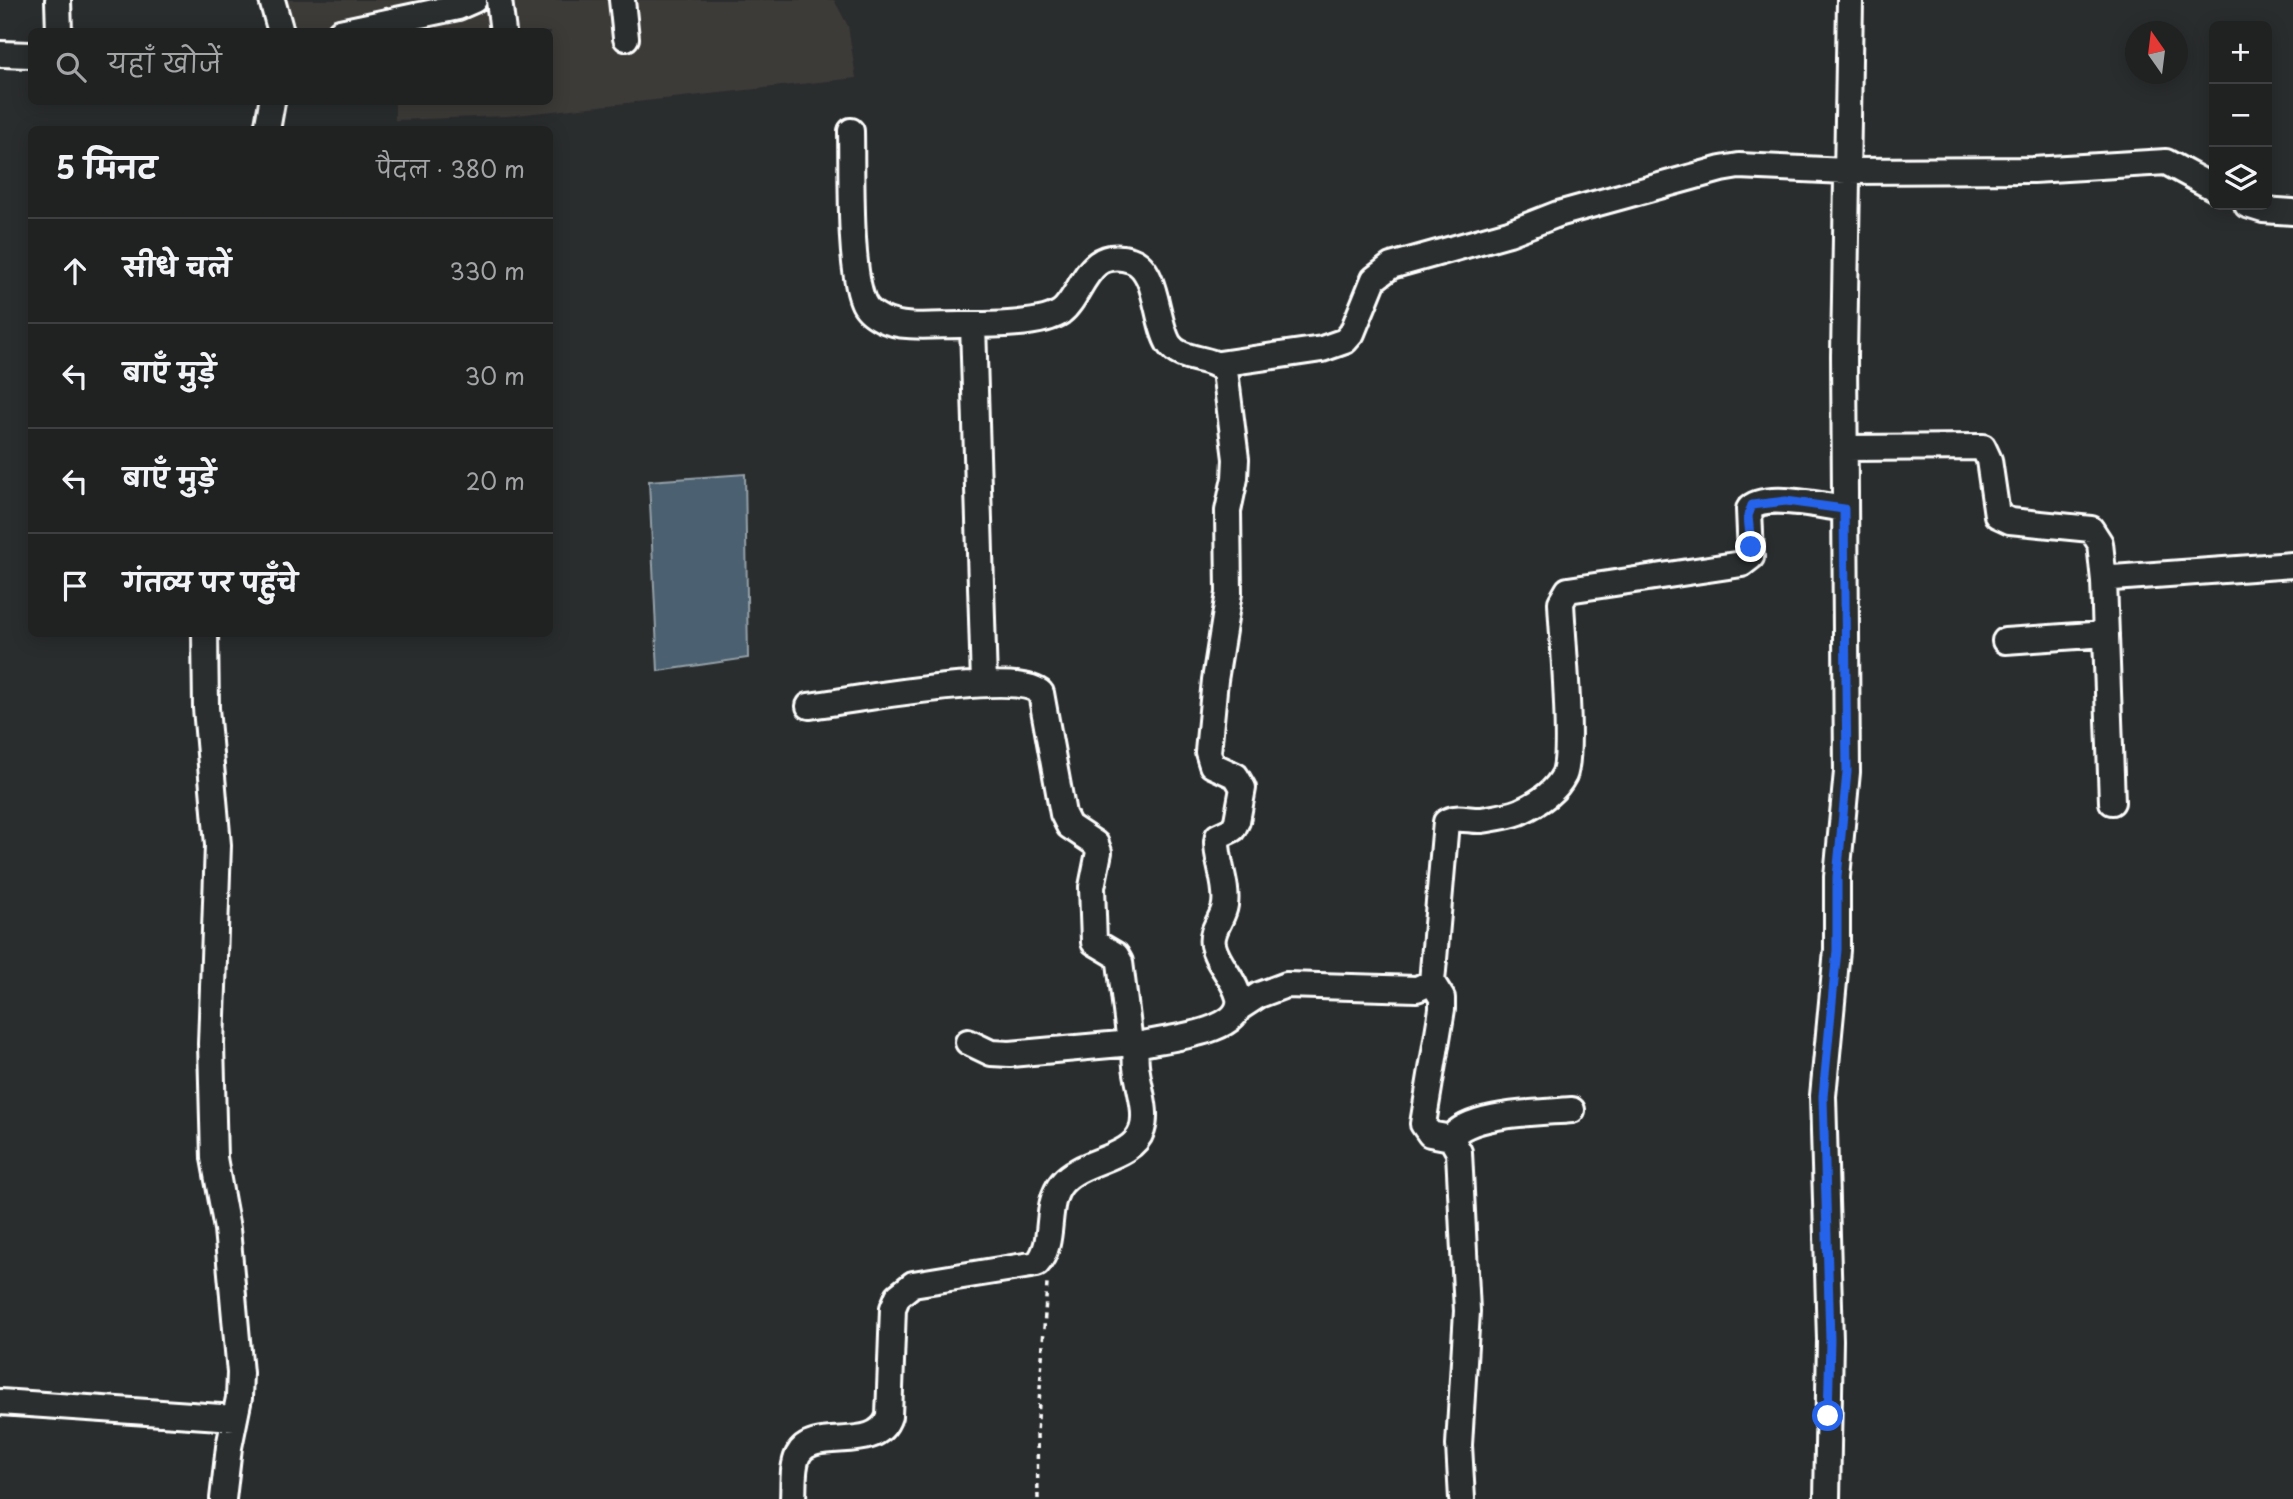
<!DOCTYPE html>
<html lang="hi">
<meta charset="utf-8">
<style>
:root{--surface:#202222;--page:#2d2f2f;--text:#f1f3f6;--muted:#a2a4a5;--line:#3d3f40}
body{margin:0;font-family:"Playpen Sans","Playpen Sans Deva",sans-serif;background:var(--page);color:var(--text)}
.controls{position:absolute;right:21px;top:21px;display:grid;overflow:hidden;border-radius:10px;box-shadow:0 4px 18px #0003}
.controls button{width:63px;height:63px;display:grid;place-items:center;padding:0;border:0;border-bottom:2px solid var(--line);background:var(--surface);color:var(--text);font:35px sans-serif}
.compass{position:absolute;left:2125px;top:21px;width:63px;height:63px;border-radius:50%;background:var(--surface);box-shadow:0 4px 18px #0003;rotate:346deg}
.stop{position:absolute;width:21px;height:21px;margin:-16px;border:5px solid #2563eb;border-radius:50%;background:#fff}
.stop.end{background:#2563eb;border-color:#fff;box-shadow:0 2px 7px #0008}
.list{margin:0;padding:0;list-style:none}
h2{display:flex;justify-content:space-between;align-items:center;height:91px;margin:0;padding:0 28px;font-size:30px}
h2 small{font-size:23px;font-weight:400;color:var(--muted)}
.list li{display:grid;grid-template-columns:46px 1fr auto;gap:21px;align-items:center;box-sizing:border-box;height:105px;padding:0 28px;border-top:2px solid var(--line)}
.list b{display:block;font-size:26px;white-space:nowrap}
.list em{font-size:23px;font-style:normal;color:var(--muted)}
.icon{flex:none;width:38px;height:38px;fill:none;stroke:currentColor;stroke-width:2;stroke-linecap:round;stroke-linejoin:round}
.map{position:relative;flex:none;width:2293px;height:1499px;overflow:hidden}
.search{position:absolute;background:var(--surface);box-shadow:0 4px 18px #0003;left:28px;top:28px;width:525px;height:77px;display:flex;align-items:center;gap:18px;box-sizing:border-box;padding:0 24px;border-radius:10px;color:var(--muted);font-size:26px}
.panel{position:absolute;background:var(--surface);box-shadow:0 4px 18px #0003;left:28px;top:126px;width:525px;height:511px;border-radius:10px}
.map>svg:first-child{display:block}
.built{fill:#3e3a39}
.water{fill:#4c606f;stroke:#94a0a9;stroke-width:2}
.lines{fill:none;stroke-linecap:round;stroke-linejoin:round}
.minor-casing{stroke:#fff;stroke-width:30}
.path{stroke:#fff;stroke-width:3.5;stroke-dasharray:5 5;stroke-linecap:butt}
.minor{stroke:#2a2d2e;stroke-width:24}
.route{stroke:#2563eb;stroke-width:9}
</style>
<div class="map">
<svg width="2293" height="1499" viewBox="0 0 2293 1499">
<rect width="100%" height="100%" fill="#2a2d2e"/>
<filter id="ink" filterUnits="userSpaceOnUse"><feTurbulence type="fractalNoise" baseFrequency=".0143" numOctaves="2"/><feDisplacementMap in="SourceGraphic" scale="14" xChannelSelector="R" yChannelSelector="G"/><feConvolveMatrix kernelMatrix="1 2 1 2 8 2 1 2 1" color-interpolation-filters="sRGB"/></filter>
<g filter="url(#ink)">
<path class="built" d="M282,0H452L297,32L288,31Z
M486,0H834L848,26L856,78L507,116L395,120V102H550V32H392L483,5Z"/>
<path class="water" d="M745,474L748,658L658,671L649,481Z"/>
<g class="lines">
<defs>
<path id="minor" d="M58,0L59,32
M272,0L281,32
M499,0L503,32
M622,0L626,38
M340,32L458,7L474,0
M0,54L32,55
M267,130L272,102
M2247,205L2263,210L2293,212
M973,325L984,683
M1219,364L1322,349L1345,341L1352,333L1374,279L1391,266L1509,233L1558,214L1721,169L1739,166L1846,171L2033,170L2166,162L2214,188
M1846,448L1983,447L1989,460L1997,515L2010,521L2091,529L2100,543L2104,581
M205,634L206,708L218,845L211,1044L214,1158L227,1229L240,1373L239,1398L229,1447L223,1499
M2005,641L2106,634
M809,706C849,701 1016,669 1041,693L1063,814L1069,826L1096,844L1099,852L1092,887L1094,942L1116,955L1120,962L1129,1035L1136,1049
M2112,802L2104,581L2113,578L2293,565
M1432,982L1442,998V1009L1423,1124L1430,1134L1451,1138L1459,1152L1467,1311L1459,1445L1462,1499
M1239,1008L1259,995L1286,985L1417,989L1432,982L1446,822C1456,815 1470,821 1482,820C1494,818 1509,816 1519,812C1537,804 1555,793 1564,775C1574,753 1562,633 1561,602L1568,590L1742,564L1751,557L1749,509C1762,492 1824,506 1845,509
M968,1042L991,1053L1010,1054L1132,1043
M1451,1138C1469,1112 1541,1113 1572,1110
M0,1402L235,1418
M793,1499C794,1486 792,1467 798,1455C813,1425 876,1456 889,1416L893,1308L898,1296L913,1284L1037,1264C1057,1242 1043,1205 1062,1183C1082,1159 1132,1160 1142,1130C1150,1106 1132,1075 1136,1049L1142,1044C1166,1038 1245,1033 1239,998C1235,979 1217,964 1213,945C1210,930 1223,920 1225,905C1228,885 1217,863 1217,842L1218,836L1233,829L1237,821L1243,788L1236,776L1212,765L1208,752L1215,680L1229,593L1228,511L1235,478L1236,459L1225,371C1210,355 1182,363 1169,344C1155,321 1158,269 1131,260C1086,246 1083,295 1061,312C1043,325 989,325 966,325C942,324 904,330 882,319C874,315 866,309 863,301C849,267 852,172 851,131
M1827,1499L1830,1340L1823,1096L1837,950V877L1847,772L1844,356L1850,0"/>
</defs>
<use href="#minor" class="minor-casing"/>
<path class="path" d="M1038,1499L1037,1433L1047,1284"/>
<use href="#minor" class="minor"/>
</g>
</g>
<g class="lines" filter="url(#ink)">
<path class="route" d="M1751,547L1748,516L1752,505L1786,501L1844,509L1847,772L1837,877V950L1823,1096L1830,1340L1828,1416"/>
</g>
</svg>
<div class="controls">
<button>+</button>
<button>−</button>
<button><svg class="icon" aria-label="layers" viewBox="0 0 24 24"><path d="M12 4l9 5-9 5-9-5zM3 14l9 5 9-5"/></svg></button>
</div>
<svg class="compass" viewBox="-18 -18 36 36"><path d="M0-13l5 13h-10z" fill="#e53935"/><path d="M0 13l5-13h-10z" fill="#a2a4a5"/></svg>
<div class="stop" style="left:1828px;top:1416px"></div>
<div class="stop end" style="left:1751px;top:547px"></div>
<div class="search"><svg class="icon" aria-label="search" viewBox="0 0 24 24"><circle cx="10" cy="10" r="6"/><path d="M15 15l6 6"/></svg>यहाँ खोजें</div>
<section class="panel">
<h2>5 मिनट<small>पैदल · 380 m</small></h2>
<ul class="list">
<li><svg class="icon" aria-label="ahead" viewBox="0 0 24 24"><path d="M12 20V5M6 11l6-6 6 6"/></svg><div><b>सीधे चलें</b></div><em>330 m</em></li>
<li><svg class="icon" aria-label="left" viewBox="0 0 24 24"><path d="M17 20v-9H6M10 6l-5 5 5 5"/></svg><div><b>बाएँ मुड़ें</b></div><em>30 m</em></li>
<li><svg class="icon" aria-label="left" viewBox="0 0 24 24"><path d="M17 20v-9H6M10 6l-5 5 5 5"/></svg><div><b>बाएँ मुड़ें</b></div><em>20 m</em></li>
<li><svg class="icon" aria-label="arrive" viewBox="0 0 24 24"><path d="M6 21V4h12l-3 4 3 4H6"/></svg><div><b>गंतव्य पर पहुँचे</b></div></li>
</ul>
</section>
</div>
